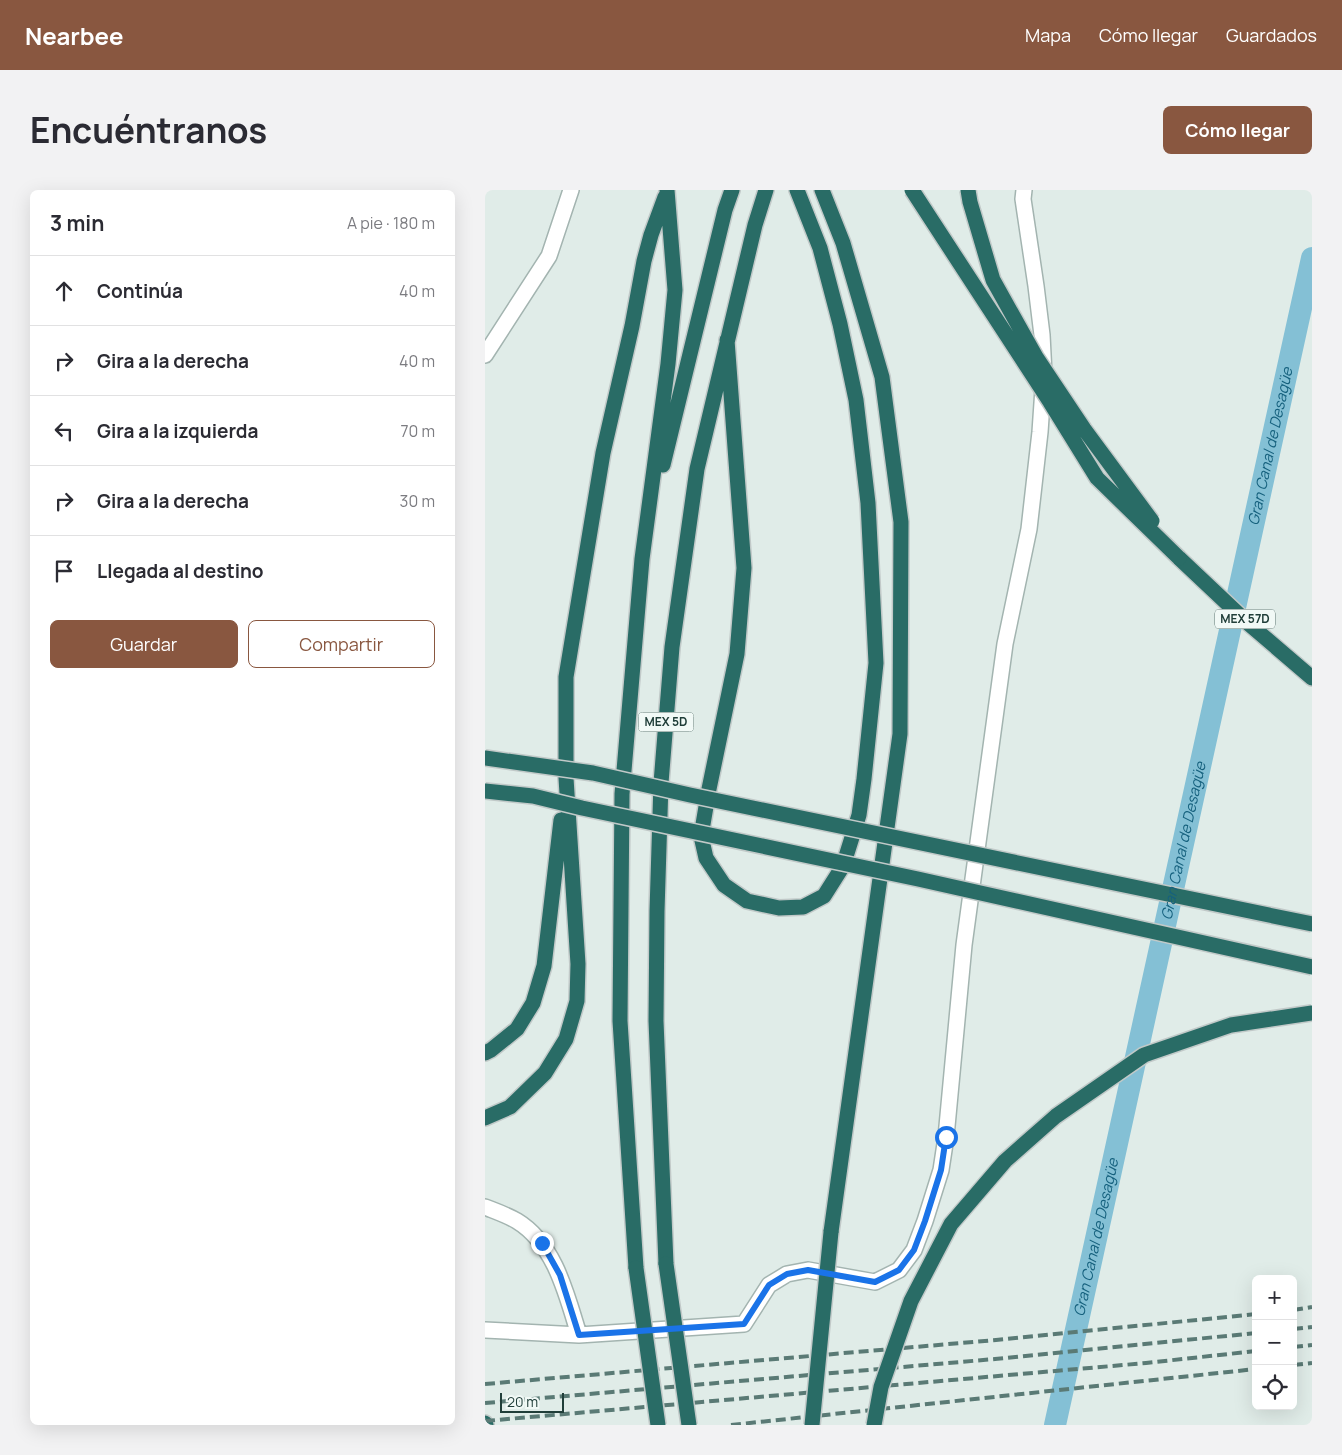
<!DOCTYPE html>
<html lang="es">
<meta charset="utf-8">
<style>
:root{--surface:#fff;--page:#f2f2f3;--text:#2b2b33;--muted:#7c7c81;--line:#e1e1e2;--accent:#895740}
body{margin:0;font-family:Manrope,sans-serif;background:var(--page);color:var(--text)}
.controls{position:absolute;right:15px;bottom:15px;display:grid;overflow:hidden;border-radius:8px;box-shadow:0 5px 20px #0002}
.controls button{width:45px;height:45px;display:grid;place-items:center;padding:0;border:0;border-bottom:1px solid var(--line);background:var(--surface);color:var(--text);font:25px sans-serif}
.scale{position:absolute;left:15px;bottom:12px;width:64px;box-sizing:border-box;padding-left:5px;border:2px solid #203e39;border-top:0;font-size:14px;line-height:18px;white-space:nowrap;color:#203e39;-webkit-text-stroke:4px #f1f9f6;paint-order:stroke}
.stop{position:absolute;width:15px;height:15px;margin:-11px;border:4px solid #1a73e8;border-radius:50%;background:#fff}
.stop.end{background:#1a73e8;border-color:#fff;box-shadow:0 1px 5px #0008}
.list{margin:0;padding:0;list-style:none}
h2{display:flex;justify-content:space-between;align-items:center;height:65px;margin:0;padding:0 20px;font-size:21px}
h2 small{font-size:16px;font-weight:400;color:var(--muted)}
.list li{display:grid;grid-template-columns:32px 1fr auto;gap:15px;align-items:center;box-sizing:border-box;height:70px;padding:0 20px;border-top:1px solid var(--line)}
.list b{display:block;font-size:19px;white-space:nowrap}
.list em{font-size:16px;font-style:normal;color:var(--muted)}
.actions{display:flex;gap:10px;padding:15px 20px}
.actions a{flex:1;padding:11px 0;border:1px solid var(--accent);border-radius:8px;text-align:center;font-size:18px;color:var(--accent)}
.actions .main{background:var(--accent);color:#fff}
.icon{flex:none;width:28px;height:28px;fill:none;stroke:currentColor;stroke-width:2;stroke-linecap:round;stroke-linejoin:round}
.map{position:relative;flex:none;width:827px;height:1235px;overflow:hidden;border-radius:8px}
header{display:flex;align-items:center;gap:30px;box-sizing:border-box;height:70px;padding:0 25px;background:var(--accent);color:#fff}
header strong{font-size:24px}
nav{display:flex;gap:28px;margin-inline-start:auto;font-size:18px}
.intro{display:flex;align-items:center;justify-content:space-between;box-sizing:border-box;height:120px;padding:0 30px}
h1{margin:0;font-size:35px}
.button{padding:12px 22px;border-radius:8px;background:var(--accent);color:#fff;font-size:18px;font-weight:700}
main{display:flex;gap:30px;padding:0 30px}
aside{flex:1;background:var(--surface);border-radius:8px;box-shadow:0 5px 20px #0002}
.map>svg:first-child{display:block}
.lines{fill:none;stroke-linecap:round;stroke-linejoin:round}
.canal{stroke:#84c0d5;stroke-width:22}
.minor-casing{stroke:#a3b4b0;stroke-width:18}
.highway-casing{stroke:#c1c9c8;stroke-width:18}
.minor{stroke:#fff;stroke-width:15}
.highway{stroke:#296c66;stroke-width:15}
.rail{stroke:#5a7a75;stroke-width:4;stroke-dasharray:10 5;stroke-linecap:butt}
.highway-bridge-casing{stroke:#c1c9c8;stroke-width:18;stroke-linecap:butt}
.highway-bridge{stroke:#296c66;stroke-width:15}
.route{stroke:#1a73e8;stroke-width:6}
.labels{text-anchor:middle;stroke-width:5;stroke-linejoin:round;paint-order:stroke}
.shield{fill:#f1f9f6;stroke:#5f7672;stroke-width:1}
.shield-label{font-size:12px;font-weight:bold;fill:#203e39}
.water-label{font-size:15px;font-style:italic;fill:#16617e;stroke:#f1f9f6}
</style>
<header>
<strong>Nearbee</strong>
<nav><a>Mapa</a><a>Cómo llegar</a><a>Guardados</a></nav>
</header>
<div class="intro"><h1>Encuéntranos</h1><a class="button">Cómo llegar</a></div>
<main>
<aside>
<h2>3 min<small>A pie · 180 m</small></h2>
<ul class="list">
<li><svg class="icon" aria-label="ahead" viewBox="0 0 24 24"><path d="M12 20V5M6 11l6-6 6 6"/></svg><div><b>Continúa</b></div><em>40 m</em></li>
<li><svg class="icon" aria-label="right" viewBox="0 0 24 24"><path d="M7 20v-9h11M14 6l5 5-5 5"/></svg><div><b>Gira a la derecha</b></div><em>40 m</em></li>
<li><svg class="icon" aria-label="left" viewBox="0 0 24 24"><path d="M17 20v-9H6M10 6l-5 5 5 5"/></svg><div><b>Gira a la izquierda</b></div><em>70 m</em></li>
<li><svg class="icon" aria-label="right" viewBox="0 0 24 24"><path d="M7 20v-9h11M14 6l5 5-5 5"/></svg><div><b>Gira a la derecha</b></div><em>30 m</em></li>
<li><svg class="icon" aria-label="arrive" viewBox="0 0 24 24"><path d="M6 21V4h12l-3 4 3 4H6"/></svg><div><b>Llegada al destino</b></div></li>
</ul>
<div class="actions"><a class="main">Guardar</a><a>Compartir</a></div>
</aside>
<div class="map">
<svg width="827" height="1235" viewBox="0 0 827 1235">
<rect width="100%" height="100%" fill="#e0ece8"/>
<g class="lines">
<path class="canal" id="s1" d="M570,1235L827,68"/>
<defs>
<path id="minor" d="M0,165L64,66L86,0
M0,1017C10,1021 22,1025 32,1031C70,1054 82,1106 94,1145
M0,1140L94,1145L259,1134L284,1095L302,1084L323,1080L390,1092L414,1080L429,1060L440,1031L456,980L461,947L479,755L520,454L544,339L555,242L559,184L557,145L551,96L538,9L539,0"/>
<path id="highway" d="M337,0L358,53L397,187L416,332L415,544L346,1042
M242,150L259,378L252,464L224,599L216,646L221,668L239,695L262,711L294,718L318,717L339,706L358,676L374,625L379,589L391,473L383,313L371,210L355,134L335,58L312,0
M178,275L240,20L247,0
M694,368L764,434L827,488
M0,863L6,860L32,839L48,813L59,776L76,630
M0,928L25,917L60,883L81,849L92,811L93,774L81,588V487L118,263L147,136L159,71L166,45L180,7
M181,1074L171,831L172,721L176,593L187,457L212,279L270,35L281,0
M151,1078L135,831L137,604L157,369L183,174L190,100L182,0
M0,1233L1,1235"/>
</defs>
<use href="#minor" class="minor-casing"/>
<use href="#highway" class="highway-casing"/>
<use href="#minor" class="minor"/>
<use href="#highway" class="highway"/>
<path class="rail" d="M808,1120L827,1117
M808,1139L827,1137
M808,1157L827,1155
M808,1175L827,1173
M0,1194L511,1150L771,1124
M0,1213L510,1169L771,1143
M0,1231L661,1173L771,1161
M246,1235L771,1179"/>
<defs>
<path id="highway-bridge" d="M427,0L565,212L612,288L694,368
M483,0L485,12L508,90L551,167L599,239L667,331
M0,568L108,583L205,605L827,734
M0,601L48,606L97,618L433,689L827,777
M181,1074L204,1235
M151,1078L173,1235
M327,1235L346,1042
M389,1235L396,1197L426,1111L466,1034L520,971L571,926L659,865L746,835L827,823"/>
</defs>
<use href="#highway-bridge" class="highway-bridge-casing"/>
<use href="#highway-bridge" class="highway-bridge"/>
</g>
<g class="lines">
<path class="route" d="M57,1053L75,1085L94,1145L259,1134L284,1095L302,1084L323,1080L390,1092L414,1080L429,1060L440,1031L456,980L461,947"/>
</g>
<g class="labels">
<g class="shield">
<rect x="730" y="419.5" width="60" height="19" rx="4"/>
<rect x="153.5" y="522.5" width="55" height="19" rx="4"/>
</g>
<g class="shield-label">
<text x="760" y="433">MEX 57D</text>
<text x="181" y="536">MEX 5D</text>
</g>
<g class="water-label">
<text dy="5" stroke="none"><textPath href="#s1" startOffset="1002">Gran Canal de Desagüe</textPath></text>
<text dy="5" stroke="none"><textPath href="#s1" startOffset="598">Gran Canal de Desagüe</textPath></text>
<text dy="5" stroke="none"><textPath href="#s1" startOffset="192">Gran Canal de Desagüe</textPath></text>
</g>
</g>
</svg>
<div class="controls">
<button>+</button>
<button>−</button>
<button><svg class="icon" aria-label="locate" viewBox="0 0 24 24"><circle cx="12" cy="12" r="6"/><path d="M12 2v4M12 18v4M2 12h4M18 12h4"/></svg></button>
</div>
<div class="scale">20 m</div>
<div class="stop" style="left:461px;top:947px"></div>
<div class="stop end" style="left:57px;top:1053px"></div>
</div>
</main>
